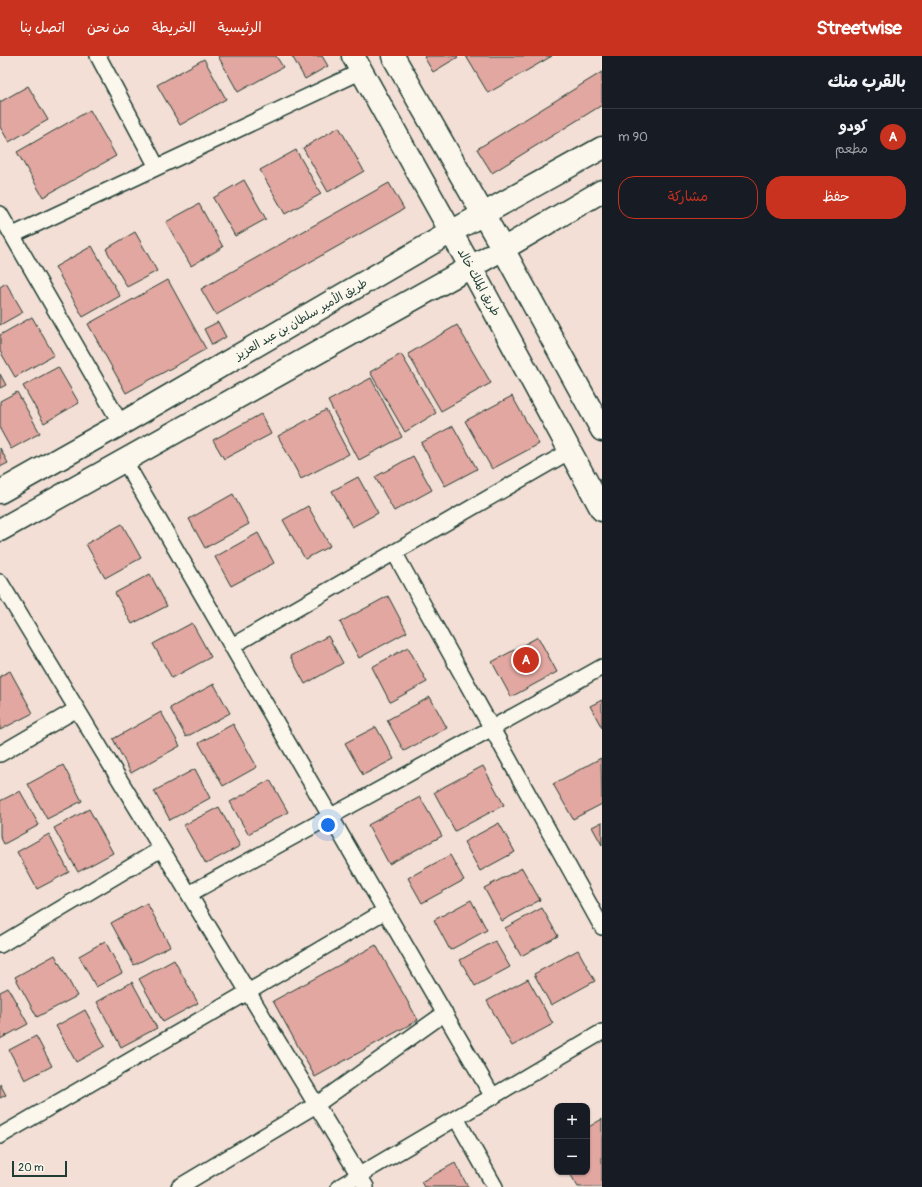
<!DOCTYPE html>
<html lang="ar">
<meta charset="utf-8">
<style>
:root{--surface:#171b24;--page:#20242c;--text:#f1f3f6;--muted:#9ea1a6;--line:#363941;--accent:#c8321e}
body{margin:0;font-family:Pangolin,"Playpen Sans Arabic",sans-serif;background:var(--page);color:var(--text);direction:rtl}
.controls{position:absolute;right:12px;bottom:12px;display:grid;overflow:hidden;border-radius:8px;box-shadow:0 1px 3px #0004}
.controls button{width:36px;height:36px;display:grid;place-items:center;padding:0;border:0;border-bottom:1px solid var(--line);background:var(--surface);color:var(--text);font:20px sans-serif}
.scale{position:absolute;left:12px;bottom:10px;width:55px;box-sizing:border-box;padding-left:4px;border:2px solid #1f3d34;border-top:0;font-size:11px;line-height:14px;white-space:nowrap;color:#1f3d34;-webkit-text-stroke:3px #fbf7ec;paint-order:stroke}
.you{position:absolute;left:328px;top:769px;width:14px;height:14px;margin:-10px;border:3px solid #fff;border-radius:50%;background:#1a73e8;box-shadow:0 0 0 6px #1a73e833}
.badge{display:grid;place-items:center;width:26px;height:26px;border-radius:50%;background:var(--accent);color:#fff;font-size:13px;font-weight:700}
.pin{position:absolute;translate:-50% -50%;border:2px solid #fff;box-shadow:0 1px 4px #0006}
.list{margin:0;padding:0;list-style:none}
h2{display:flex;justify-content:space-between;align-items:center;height:52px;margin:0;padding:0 16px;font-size:17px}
h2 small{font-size:13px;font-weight:400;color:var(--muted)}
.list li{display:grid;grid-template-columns:26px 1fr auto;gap:12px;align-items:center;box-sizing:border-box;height:56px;padding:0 16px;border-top:1px solid var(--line)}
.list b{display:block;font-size:15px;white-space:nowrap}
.list p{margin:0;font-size:13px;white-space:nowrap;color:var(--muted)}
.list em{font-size:13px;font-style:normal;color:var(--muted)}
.actions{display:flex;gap:8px;padding:12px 16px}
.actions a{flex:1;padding:9px 0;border:1px solid var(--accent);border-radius:16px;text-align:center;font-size:14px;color:var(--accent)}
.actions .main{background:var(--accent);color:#fff}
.map{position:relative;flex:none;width:602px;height:1131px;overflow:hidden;direction:ltr}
header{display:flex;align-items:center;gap:24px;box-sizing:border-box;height:56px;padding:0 20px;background:var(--accent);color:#fff}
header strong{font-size:19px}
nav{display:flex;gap:22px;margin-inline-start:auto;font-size:14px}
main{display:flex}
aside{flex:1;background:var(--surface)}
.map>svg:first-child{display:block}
.building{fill:#e1a7a0;stroke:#1f3d34}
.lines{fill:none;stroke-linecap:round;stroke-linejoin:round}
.minor-casing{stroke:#1f3d34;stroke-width:18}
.secondary-casing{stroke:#1f3d34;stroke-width:25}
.minor{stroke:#fbf7ec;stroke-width:15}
.secondary{stroke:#fbf7ec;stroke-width:22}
.labels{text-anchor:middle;stroke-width:4;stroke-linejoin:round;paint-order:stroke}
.street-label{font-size:12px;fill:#1f3d34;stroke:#fbf7ec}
</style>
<header>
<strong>Streetwise</strong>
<nav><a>الرئيسية</a><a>الخريطة</a><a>من نحن</a><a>اتصل بنا</a></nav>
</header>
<main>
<aside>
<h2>بالقرب منك<small></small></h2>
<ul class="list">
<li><span class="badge">A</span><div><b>كودو</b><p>مطعم</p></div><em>90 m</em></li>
</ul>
<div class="actions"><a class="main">حفظ</a><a>مشاركة</a></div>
</aside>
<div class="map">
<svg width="602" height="1131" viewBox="0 0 602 1131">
<rect width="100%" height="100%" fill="#f3dfd5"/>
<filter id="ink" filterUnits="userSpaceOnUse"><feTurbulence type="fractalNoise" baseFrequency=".025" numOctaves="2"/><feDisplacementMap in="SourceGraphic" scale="8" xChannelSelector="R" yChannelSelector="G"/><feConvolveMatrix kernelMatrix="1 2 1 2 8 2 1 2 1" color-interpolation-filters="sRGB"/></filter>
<g filter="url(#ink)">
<path class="building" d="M218,0H276L283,11L238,36Z
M292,0H322L328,10L305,23Z
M425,0H457L458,1L433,16L424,1Z
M466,0H552L488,37Z
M204,3L226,43L180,69L157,29Z
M602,16V49L492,117L477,93Z
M28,30L48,64L9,86L0,71V46Z
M90,54L116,100L43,141L17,96Z
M339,71L364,115L328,136L303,92Z
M296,94L321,138L285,158L260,114Z
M244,124L266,163L235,180L213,142Z
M389,127L404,153L216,259L201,233Z
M199,148L223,191L191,210L166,166Z
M135,176L157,215L127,231L106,193Z
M92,190L120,240L83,261L55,211Z
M168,224L206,293L126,337L88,268Z
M6,227L23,256L0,269V231Z
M32,261L54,299L15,321L0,295V279Z
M218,266L226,281L212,289L204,273Z
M457,269L491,327L441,355L408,298Z
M401,298L436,357L405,376L370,316Z
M58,311L79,347L44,367L23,330Z
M0,318L6,329L0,332Z
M371,322L402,381L359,404L328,345Z
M17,336L40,377L11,393L0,373V345Z
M512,340L539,388L492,413L465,365Z
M326,354L349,398L301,423L278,380Z
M261,358L271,378L224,403L213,384Z
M453,370L477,413L445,430L421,387Z
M0,392L8,407L0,411Z
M413,400L432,434L394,455L375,421Z
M358,421L378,457L352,471L332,435Z
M233,438L249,468L205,492L189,463Z
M308,450L330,490L305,503L283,464Z
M122,468L141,502L105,522L86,488Z
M258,477L274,507L231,530L215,501Z
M150,518L167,550L132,568L115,537Z
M388,540L407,576L359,602L340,566Z
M192,567L211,601L172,622L153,588Z
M328,580L343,607L305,628L290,600Z
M538,581L557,616L511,641L492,606Z
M408,591L427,626L390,646L372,611Z
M10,615L33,657L0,674V620Z
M214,628L230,657L186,681L170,652Z
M430,641L447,672L404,695L387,664Z
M602,644V672L590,650Z
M161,656L180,690L131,717L113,683Z
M233,668L257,711L223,730L199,687Z
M376,671L394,703L363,719L345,687Z
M601,702L602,748L573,763L553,728Z
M63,709L82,745L47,763L28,728Z
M483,710L504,749L455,775L434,736Z
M195,713L210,742L170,764L154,735Z
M270,724L288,756L248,778L230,746Z
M20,735L39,769L4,788L0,780V745Z
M420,741L442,780L389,808L368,769Z
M219,751L240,790L206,808L184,769Z
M89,753L113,797L78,816L54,772Z
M602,766V789L592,771Z
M499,767L515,796L480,815L464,786Z
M49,778L69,816L37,833L17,796Z
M450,799L464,824L422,847L408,822Z
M522,812L540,844L502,865L484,832Z
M471,844L487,874L450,894L434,864Z
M147,847L170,890L134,909L111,867Z
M542,852L558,880L521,900L505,872Z
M105,885L122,917L96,931L79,900Z
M495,885L510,911L475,930L460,904Z
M376,889L418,964L315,1021L273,945Z
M578,894L595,925L551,949L534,918Z
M55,899L77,940L37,961L15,921Z
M174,904L198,947L163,966L139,923Z
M528,923L553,968L512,990L487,945Z
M132,926L157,972L121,991L97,946Z
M8,932L28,968L0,983V936Z
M85,954L105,990L76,1006L56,970Z
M36,980L52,1010L25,1024L9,994Z
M0,1028L6,1039L0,1042Z
M602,1063V1131H578L569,1116H587V1072Z
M455,1107L468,1131H424L421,1126Z"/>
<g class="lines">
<defs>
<path id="minor" d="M98,0L157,111
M0,158L121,368
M13,179L362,15
M124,404L493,1041
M394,496L602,871
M0,526L366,1131
M232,590L570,395
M0,698L77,653
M189,838C326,762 465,688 602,611
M0,889L161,793
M456,1062L495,1131
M0,1080L248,936L385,855
M179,1131L316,1049L445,957
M339,1131L602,976"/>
<path id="secondary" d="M353,0L470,210L602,454
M393,0L503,193L602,374
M0,436L121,368L451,176L602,92
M0,474L503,193L602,135"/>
</defs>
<use href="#minor" class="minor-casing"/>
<use href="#secondary" class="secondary-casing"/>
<use href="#minor" class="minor"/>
<use href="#secondary" class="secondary"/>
</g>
</g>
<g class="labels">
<g class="street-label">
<text transform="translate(479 226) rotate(61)" y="4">طريق الملك خالد</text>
<text transform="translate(301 263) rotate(-30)" y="4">طريق الأمير سلطان بن عبد العزيز</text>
</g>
</g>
</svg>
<div class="controls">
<button>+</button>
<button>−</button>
</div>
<div class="scale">20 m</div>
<div class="you"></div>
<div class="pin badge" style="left:526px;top:604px">A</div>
</div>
</main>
